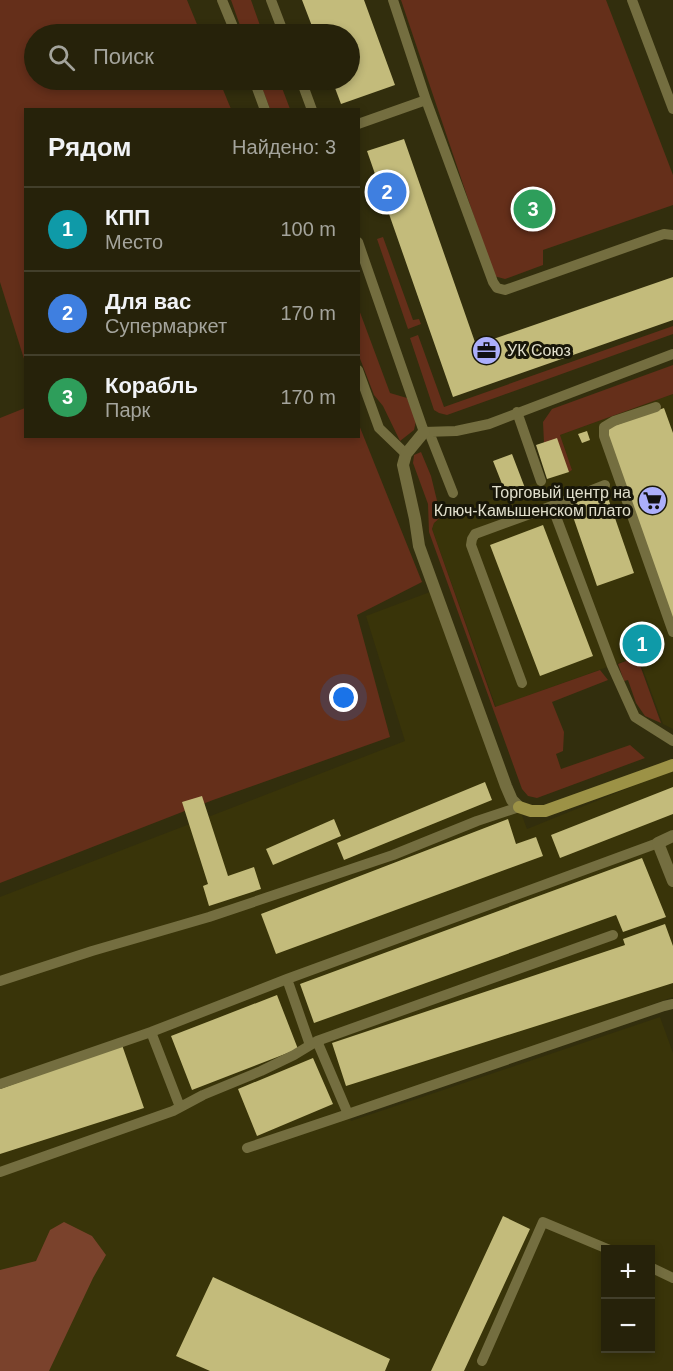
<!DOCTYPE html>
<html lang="ru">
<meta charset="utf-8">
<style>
:root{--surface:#26220a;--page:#322f18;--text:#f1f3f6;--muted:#a4a49c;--line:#423f2b;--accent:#db2777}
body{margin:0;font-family:Helvetica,sans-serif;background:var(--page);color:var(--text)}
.controls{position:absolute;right:18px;bottom:18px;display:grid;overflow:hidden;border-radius:0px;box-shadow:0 3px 9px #0003}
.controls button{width:54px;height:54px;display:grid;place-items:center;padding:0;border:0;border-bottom:2px solid var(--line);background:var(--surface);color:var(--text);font:30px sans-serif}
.you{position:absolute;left:344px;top:698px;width:21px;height:21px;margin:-15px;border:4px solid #fff;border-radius:50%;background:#1a73e8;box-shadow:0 0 0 9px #1a73e833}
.badge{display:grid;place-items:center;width:39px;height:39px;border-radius:50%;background:var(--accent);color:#fff;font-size:20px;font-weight:700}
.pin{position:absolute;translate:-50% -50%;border:3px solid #fff;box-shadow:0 2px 6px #0006}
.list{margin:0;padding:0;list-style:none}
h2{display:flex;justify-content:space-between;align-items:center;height:78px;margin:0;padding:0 24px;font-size:26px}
h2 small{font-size:20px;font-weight:400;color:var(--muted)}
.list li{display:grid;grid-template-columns:39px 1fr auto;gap:18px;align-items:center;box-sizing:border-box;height:84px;padding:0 24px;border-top:2px solid var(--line)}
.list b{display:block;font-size:22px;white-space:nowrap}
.list p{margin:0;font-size:20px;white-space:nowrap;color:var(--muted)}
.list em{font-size:20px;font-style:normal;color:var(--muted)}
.icon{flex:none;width:33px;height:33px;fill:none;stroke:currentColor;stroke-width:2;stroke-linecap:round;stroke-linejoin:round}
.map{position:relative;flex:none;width:673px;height:1371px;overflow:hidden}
.search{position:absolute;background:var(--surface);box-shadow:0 3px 9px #0003;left:24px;top:24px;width:336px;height:66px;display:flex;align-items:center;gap:15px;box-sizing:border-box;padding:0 21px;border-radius:33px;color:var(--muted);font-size:22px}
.panel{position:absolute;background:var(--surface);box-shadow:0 3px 9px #0003;left:24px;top:108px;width:336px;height:330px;border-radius:0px}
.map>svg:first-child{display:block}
.built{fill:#393409;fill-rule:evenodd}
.green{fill:#652f1a}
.forest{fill:#7a422c}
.building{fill:#c3bb7b}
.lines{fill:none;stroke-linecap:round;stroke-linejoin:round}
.lane{stroke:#746e40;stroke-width:10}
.street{stroke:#746e40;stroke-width:12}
.secondary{stroke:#9c9246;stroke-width:12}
.labels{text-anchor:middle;stroke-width:6;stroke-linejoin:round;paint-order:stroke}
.poi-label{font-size:16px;fill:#e1dfcd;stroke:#181608;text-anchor:start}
</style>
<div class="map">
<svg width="673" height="1371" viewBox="0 0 673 1371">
<rect width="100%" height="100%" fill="#322e0d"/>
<path class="built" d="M673,394V729L663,724L638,656L496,707L432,529L434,523L441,517L572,470L560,435Z
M438,589L527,829L673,770V997L348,1115L351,1121L660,1017L673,1053V1371H0V897L405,741L366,616ZM606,1250H650V1348H606Z"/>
<path class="green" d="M0,0H187L201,34H34V80H219L231,109L26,110L25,362L0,282Z
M231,0H251L263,34H243Z
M401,0H606L673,175V205L543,250V265L505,279L494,276Z
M259,80H279L290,109H270Z
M383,237L413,320L419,319L421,324L408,329L377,239Z
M358,307L390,393L407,398L416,421L414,430L400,441L383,406L374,395L359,356Z
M673,326V334L447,415L439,413L434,410L410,338L418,335L444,407Z
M673,365V394L560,435L572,470L569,472L544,443L543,422L552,409Z
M25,408L26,436H358L359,425L422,582L357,615L390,737L213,800L0,883V418Z
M421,452L431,476L441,517L434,523L432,529L495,707L600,670L608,680L552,702L564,732L563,751L556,754L561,769L630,745L645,758L537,798L528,796L522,789L429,532L428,504L413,463L414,455Z
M637,657L661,723L645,716L636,703L628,680L624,681L618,664Z"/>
<path class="forest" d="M64,1222L92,1236L106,1255L93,1278L49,1371H0V1270L36,1261L50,1230Z"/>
<path class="building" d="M302,0H364L395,85L341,104L332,80H350V34H315Z
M404,139L476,345L673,277V320L453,397L367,151Z
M664,408L673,433V620L605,429Z
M587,431L590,440L582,443L578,434Z
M557,438L569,472L547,479L536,445Z
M512,454L525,488L506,494L493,461Z
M606,492L634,573L597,586L569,505Z
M543,525L593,656L540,676L490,545Z
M646,632L653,651L639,656L632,637Z
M485,782L492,800L344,860L337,843Z
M673,787V814L560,858L551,835Z
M202,796L228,876L254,867L261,889L209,906L203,886L208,884L182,802Z
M334,819L341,836L273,865L266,849Z
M508,819L516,844L536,837L543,856L276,954L261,914Z
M642,858L666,917L623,932L616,915L314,1023L300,984Z
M665,924L673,946V983L346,1086L332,1043L625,945L623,939Z
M277,995L298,1049L192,1090L171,1036Z
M122,1045L144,1108L0,1154V1089Z
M313,1058L333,1104L257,1136L238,1089Z
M503,1216L530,1229L464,1371H431Z
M213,1277L390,1359L385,1371H210L176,1356Z"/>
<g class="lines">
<path class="lane" d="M222,0L236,34
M271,0L284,34
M393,0L426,100L493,282L497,288L505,290L658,236L664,234L673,235
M632,0L673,109
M254,80L265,110
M301,80L312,110
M358,124L426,100
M358,242L424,432L456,431L489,424L673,354
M358,370L379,428L406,454
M656,407L614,421L604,427V436L673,632
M517,412L541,481
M429,432L453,493
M552,506L605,485
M522,683L471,545L472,539L475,534L552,506L612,666L635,717L673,741
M287,979L310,1045
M0,981L92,951L209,917L393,855L477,821L519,807
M151,1032L180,1107
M317,1041L348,1114L664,1006L673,1004
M0,1084L151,1032L287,979L658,843
M247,1148L348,1114
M0,1172L173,1111L203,1095L261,1071L294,1055L317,1041L613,935
M650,1267L673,1278
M482,1361L543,1222L610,1250"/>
<path class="street" d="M424,432L406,454L403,465L415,519L419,546L506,786L512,800L519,807
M673,836L658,843L673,881"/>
<path class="secondary" d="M519,807L531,811H545L673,765"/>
</g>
<defs>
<symbol id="office-disc" viewBox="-11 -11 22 22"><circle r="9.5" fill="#acaffb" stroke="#181608"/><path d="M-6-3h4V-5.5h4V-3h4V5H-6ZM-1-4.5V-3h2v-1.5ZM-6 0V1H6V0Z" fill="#111"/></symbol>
<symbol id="supermarket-disc" viewBox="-11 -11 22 22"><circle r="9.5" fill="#acaffb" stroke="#181608"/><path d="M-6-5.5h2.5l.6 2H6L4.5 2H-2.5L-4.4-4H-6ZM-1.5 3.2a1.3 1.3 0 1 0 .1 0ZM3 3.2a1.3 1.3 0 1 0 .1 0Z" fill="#111"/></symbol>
</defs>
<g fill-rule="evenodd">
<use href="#office-disc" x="470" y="334" width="33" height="33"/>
<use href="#supermarket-disc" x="636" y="484" width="33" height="33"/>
</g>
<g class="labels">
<g class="poi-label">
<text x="507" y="356">УК Союз</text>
<text x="631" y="498" text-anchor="end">Торговый центр на<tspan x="631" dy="18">Ключ-Камышенском плато</tspan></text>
</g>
</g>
</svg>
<div class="controls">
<button>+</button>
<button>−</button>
</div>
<div class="you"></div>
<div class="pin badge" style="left:642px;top:644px;background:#0f9aa8">1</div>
<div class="pin badge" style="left:387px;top:192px;background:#3f7fe0">2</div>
<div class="pin badge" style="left:533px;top:209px;background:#2e9e5b">3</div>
<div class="search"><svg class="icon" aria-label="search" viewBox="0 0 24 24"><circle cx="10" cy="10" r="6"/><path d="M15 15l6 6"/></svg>Поиск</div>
<section class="panel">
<h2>Рядом<small>Найдено: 3</small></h2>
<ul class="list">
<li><span class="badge" style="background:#0f9aa8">1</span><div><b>КПП</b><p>Место</p></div><em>100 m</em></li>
<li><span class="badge" style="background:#3f7fe0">2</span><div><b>Для вас</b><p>Супермаркет</p></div><em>170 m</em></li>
<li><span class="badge" style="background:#2e9e5b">3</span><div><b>Корабль</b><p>Парк</p></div><em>170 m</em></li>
</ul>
</section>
</div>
